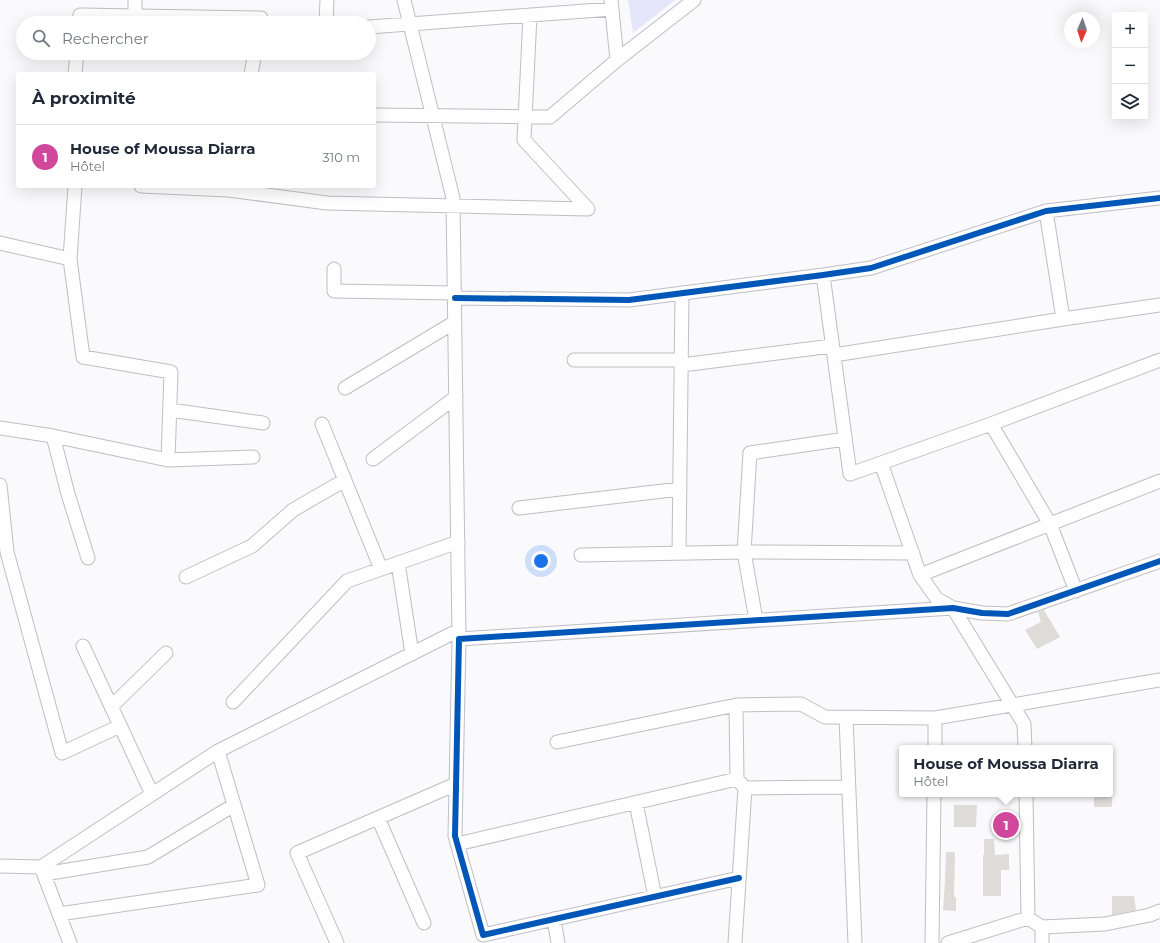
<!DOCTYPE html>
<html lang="fr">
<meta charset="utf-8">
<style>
:root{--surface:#fff;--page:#f6f6f7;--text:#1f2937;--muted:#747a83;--line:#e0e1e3;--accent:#7c3aed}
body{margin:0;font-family:Montserrat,sans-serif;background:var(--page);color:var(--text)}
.controls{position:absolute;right:12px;top:12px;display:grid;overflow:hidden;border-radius:4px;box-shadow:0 4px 16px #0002}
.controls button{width:36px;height:36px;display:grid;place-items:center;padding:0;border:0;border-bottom:1px solid var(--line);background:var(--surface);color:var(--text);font:20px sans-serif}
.compass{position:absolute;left:1064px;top:12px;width:36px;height:36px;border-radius:50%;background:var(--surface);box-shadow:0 4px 16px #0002;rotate:183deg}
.you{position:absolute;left:541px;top:561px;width:14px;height:14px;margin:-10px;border:3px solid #fff;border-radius:50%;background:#1a73e8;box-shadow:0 0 0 6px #1a73e833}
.badge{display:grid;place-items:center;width:26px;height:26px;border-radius:50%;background:var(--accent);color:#fff;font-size:13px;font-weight:700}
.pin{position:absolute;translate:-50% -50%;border:2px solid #fff;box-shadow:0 1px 4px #0006}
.popup{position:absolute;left:899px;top:745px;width:214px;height:52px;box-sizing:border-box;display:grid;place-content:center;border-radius:4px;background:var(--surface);filter:drop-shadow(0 1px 3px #0005);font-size:13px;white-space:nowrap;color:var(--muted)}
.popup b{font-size:15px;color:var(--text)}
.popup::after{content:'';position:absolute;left:50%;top:100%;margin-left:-8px;border:8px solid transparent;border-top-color:var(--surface)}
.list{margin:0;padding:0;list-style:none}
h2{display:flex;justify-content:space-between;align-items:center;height:52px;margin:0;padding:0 16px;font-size:17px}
h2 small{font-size:13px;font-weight:400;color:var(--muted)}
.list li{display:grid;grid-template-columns:26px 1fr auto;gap:12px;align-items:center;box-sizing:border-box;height:64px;padding:0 16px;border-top:1px solid var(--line)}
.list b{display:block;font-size:15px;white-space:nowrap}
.list p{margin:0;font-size:13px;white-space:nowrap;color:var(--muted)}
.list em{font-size:13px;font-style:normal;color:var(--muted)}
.icon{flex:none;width:22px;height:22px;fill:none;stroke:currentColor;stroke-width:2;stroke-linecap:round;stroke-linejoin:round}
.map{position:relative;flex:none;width:1160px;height:943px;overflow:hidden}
.search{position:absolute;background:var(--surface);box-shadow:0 4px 16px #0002;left:16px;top:16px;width:360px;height:44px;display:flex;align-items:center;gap:10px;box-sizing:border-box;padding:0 14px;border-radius:22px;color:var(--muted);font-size:15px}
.panel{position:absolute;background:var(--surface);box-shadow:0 4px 16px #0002;left:16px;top:72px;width:360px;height:116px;border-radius:4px}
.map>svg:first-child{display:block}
.green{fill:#e5e6fa}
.building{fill:#dedbd8}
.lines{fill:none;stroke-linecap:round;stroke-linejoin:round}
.street-casing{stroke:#bebec4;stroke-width:15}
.street{stroke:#fefeff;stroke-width:13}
.cycleway-casing{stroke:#fff;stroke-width:8}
.cycleway{stroke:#0057b8;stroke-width:6}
</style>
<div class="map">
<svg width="1160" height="943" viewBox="0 0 1160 943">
<rect width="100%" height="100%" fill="#fafafd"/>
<path class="green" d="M628,0H675L633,33Z"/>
<path class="building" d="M1044,610L1060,637L1037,649L1025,630L1041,622L1038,612Z
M1094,794H1112V807H1094Z
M954,805H977L976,827H954Z
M984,839H994L995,855L1009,854V870H1001V896H983V855H984Z
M946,852H955L954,897H956V911L943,910L945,881Z
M1112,896H1134L1136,910L1112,915Z"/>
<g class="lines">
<defs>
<path id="street" d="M404,0L453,198L459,639
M611,0L617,60
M530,15L524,140L588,209
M135,16V0
M79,23L80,15L261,18L260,23
M326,23L327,0
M369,27L612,9
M75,74L77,53
M251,74L255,53
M374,115L550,117L617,60L694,0
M75,186L70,259L83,357L171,372L168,460
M141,186L229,190L327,203L588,209
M1046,211L1063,319
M0,243L70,259
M334,269V291L455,293
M823,275L850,474L991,424L1160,360
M455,298L629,300L823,275L871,268L1046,211L1160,198
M834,355L1063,319L1160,305
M574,360H682
M682,365L832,346
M345,388L455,322
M170,410L263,423
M322,424L381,569
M991,424L1050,524L1076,591
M0,428L53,436L168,460L253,457
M53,436L68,494L88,558
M373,459L456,397
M881,463L920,575L937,599L953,608L1024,724L1025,748
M0,485L7,552L62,753L120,726
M519,508L680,489
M679,553L682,293
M581,555L744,552L913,553
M398,563L412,654
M920,575L1160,481
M186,577L252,546L293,510L345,480
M756,620L744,552L750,453L845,439
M83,646L152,794
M233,702L347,581L458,542
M736,705L737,779L745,788L849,787
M111,707L166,653
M846,717L855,943
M557,742L736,705L801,704L825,717L935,718L1160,680
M935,748V718
M1026,794L1028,918
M636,803L655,897
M378,818L424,923
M457,844L737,779
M0,866L41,867L218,751L459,630
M41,867L70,943
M44,874L148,857L234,805
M739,878L483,935L455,836L459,639L953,608L982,613L1008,614L1160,561
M59,914L258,885L218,751
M554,919L558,943
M337,943L297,853L456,784
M735,943L745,788
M932,943L934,794
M948,943L1028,918L1042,927L1105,924L1150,915L1160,911
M1042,943V927"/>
</defs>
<use href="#street" class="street-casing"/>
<use href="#street" class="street"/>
<defs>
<path id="cycleway" d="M455,298L629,300L823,275L871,268L1046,211L1160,198
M739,878L483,935L455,836L459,639L953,608L982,613L1008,614L1160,561"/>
</defs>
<use href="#cycleway" class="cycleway-casing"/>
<use href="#cycleway" class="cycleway"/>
</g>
</svg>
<div class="controls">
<button>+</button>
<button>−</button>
<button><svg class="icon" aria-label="layers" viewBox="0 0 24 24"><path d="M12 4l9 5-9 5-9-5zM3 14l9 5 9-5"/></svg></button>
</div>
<svg class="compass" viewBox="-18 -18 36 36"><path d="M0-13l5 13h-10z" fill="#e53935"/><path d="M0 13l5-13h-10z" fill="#747a83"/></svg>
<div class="you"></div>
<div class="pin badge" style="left:1006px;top:825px;background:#d1479c">1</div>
<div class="popup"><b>House of Moussa Diarra</b>Hôtel</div>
<div class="search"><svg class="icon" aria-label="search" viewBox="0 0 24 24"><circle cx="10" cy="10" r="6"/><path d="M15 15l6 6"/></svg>Rechercher</div>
<section class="panel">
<h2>À proximité<small></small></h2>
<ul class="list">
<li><span class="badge" style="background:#d1479c">1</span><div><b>House of Moussa Diarra</b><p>Hôtel</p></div><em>310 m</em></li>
</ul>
</section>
</div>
